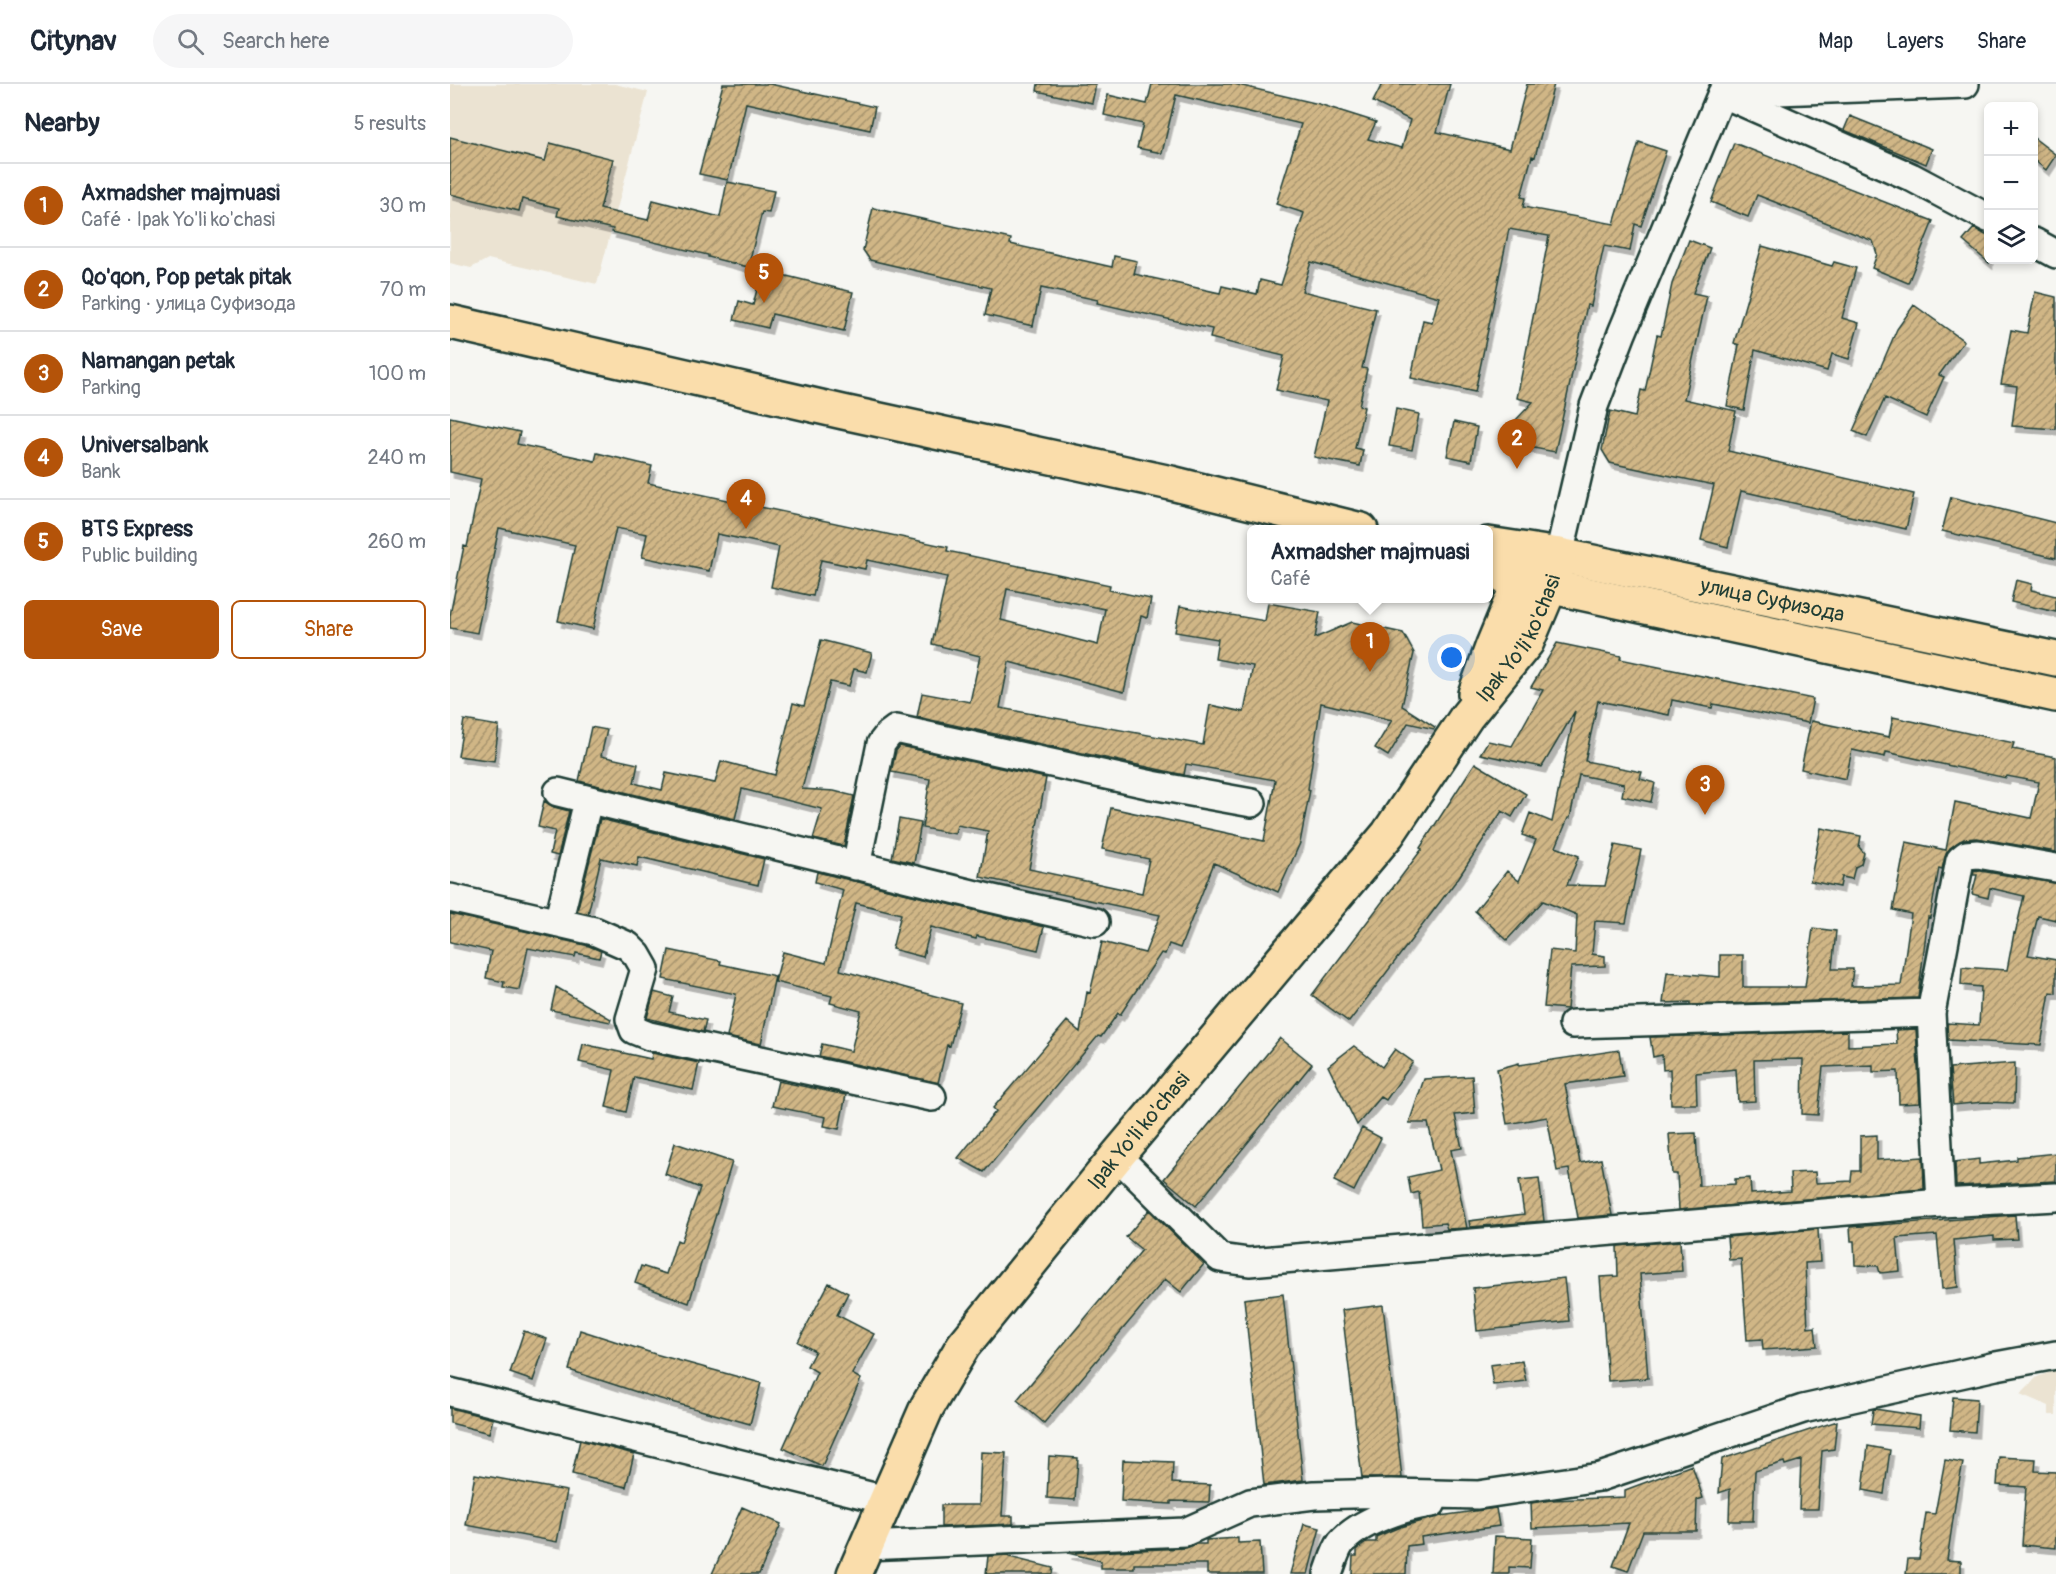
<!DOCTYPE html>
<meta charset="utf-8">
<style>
:root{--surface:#fff;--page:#f6f6f7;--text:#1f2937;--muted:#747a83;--line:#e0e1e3;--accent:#b45309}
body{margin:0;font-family:Pangolin,sans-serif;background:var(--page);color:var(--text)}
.controls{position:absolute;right:18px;top:18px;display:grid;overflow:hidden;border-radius:9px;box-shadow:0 3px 9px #0003}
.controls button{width:54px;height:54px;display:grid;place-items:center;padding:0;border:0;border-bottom:2px solid var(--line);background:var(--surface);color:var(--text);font:30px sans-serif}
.you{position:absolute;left:1002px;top:574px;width:21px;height:21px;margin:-15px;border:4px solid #fff;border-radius:50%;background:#1a73e8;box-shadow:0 0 0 9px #1a73e833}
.badge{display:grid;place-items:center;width:39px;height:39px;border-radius:50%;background:var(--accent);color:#fff;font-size:20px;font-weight:700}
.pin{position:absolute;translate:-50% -50px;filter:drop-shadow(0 2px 3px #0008)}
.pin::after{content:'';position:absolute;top:32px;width:21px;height:18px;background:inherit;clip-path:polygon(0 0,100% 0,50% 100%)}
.popup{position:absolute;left:797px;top:441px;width:246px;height:78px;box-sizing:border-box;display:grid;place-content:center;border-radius:9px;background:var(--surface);filter:drop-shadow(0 2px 4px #0005);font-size:20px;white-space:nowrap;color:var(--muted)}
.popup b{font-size:22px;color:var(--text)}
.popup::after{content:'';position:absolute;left:50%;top:100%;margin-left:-12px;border:12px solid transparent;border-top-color:var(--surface)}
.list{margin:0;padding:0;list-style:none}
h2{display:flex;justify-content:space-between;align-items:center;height:78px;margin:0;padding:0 24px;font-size:26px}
h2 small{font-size:20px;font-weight:400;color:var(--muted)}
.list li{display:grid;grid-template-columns:39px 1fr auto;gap:18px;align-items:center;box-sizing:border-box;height:84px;padding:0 24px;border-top:2px solid var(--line)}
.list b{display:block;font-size:22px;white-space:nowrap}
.list p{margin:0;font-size:20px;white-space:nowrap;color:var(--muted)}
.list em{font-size:20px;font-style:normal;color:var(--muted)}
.actions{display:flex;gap:12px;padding:18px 24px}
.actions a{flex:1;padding:14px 0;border:2px solid var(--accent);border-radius:9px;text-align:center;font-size:21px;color:var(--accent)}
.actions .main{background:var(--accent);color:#fff}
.icon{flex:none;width:33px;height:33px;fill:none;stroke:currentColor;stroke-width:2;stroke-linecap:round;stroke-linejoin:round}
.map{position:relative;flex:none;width:1606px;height:1490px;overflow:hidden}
header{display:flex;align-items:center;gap:36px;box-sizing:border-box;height:84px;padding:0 30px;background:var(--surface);border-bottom:2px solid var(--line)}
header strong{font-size:28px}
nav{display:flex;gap:33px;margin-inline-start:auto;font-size:21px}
.search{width:420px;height:54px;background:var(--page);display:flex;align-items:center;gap:15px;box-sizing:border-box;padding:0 21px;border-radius:33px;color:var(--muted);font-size:22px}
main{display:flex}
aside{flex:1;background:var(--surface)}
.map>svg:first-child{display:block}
.built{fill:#ebe3d2}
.building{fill:url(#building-hatch);stroke:#1f3d34;stroke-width:1.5;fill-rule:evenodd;filter:url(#shadow)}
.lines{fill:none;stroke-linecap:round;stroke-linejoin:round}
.minor-casing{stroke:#1f3d34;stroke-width:32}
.major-casing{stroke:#1f3d34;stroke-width:38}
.minor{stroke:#f6f6f2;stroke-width:27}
.major{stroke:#faddab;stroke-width:33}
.labels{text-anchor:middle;stroke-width:5;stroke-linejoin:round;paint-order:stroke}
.street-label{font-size:21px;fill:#1f3d34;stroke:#f6f6f2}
</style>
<header>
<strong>Citynav</strong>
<div class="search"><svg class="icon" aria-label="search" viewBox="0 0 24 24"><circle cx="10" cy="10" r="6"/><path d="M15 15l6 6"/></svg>Search here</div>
<nav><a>Map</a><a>Layers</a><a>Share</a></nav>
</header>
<main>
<aside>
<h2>Nearby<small>5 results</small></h2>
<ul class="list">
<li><span class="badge">1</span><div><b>Axmadsher majmuasi</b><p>Café · Ipak Yo'li ko'chasi</p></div><em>30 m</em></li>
<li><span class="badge">2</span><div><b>Qo'qon, Pop petak pitak</b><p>Parking · улица Суфизода</p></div><em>70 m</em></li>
<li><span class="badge">3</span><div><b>Namangan petak</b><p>Parking</p></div><em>100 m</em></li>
<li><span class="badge">4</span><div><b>Universalbank</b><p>Bank</p></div><em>240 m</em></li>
<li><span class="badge">5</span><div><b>BTS Express</b><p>Public building</p></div><em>260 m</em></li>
</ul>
<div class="actions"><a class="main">Save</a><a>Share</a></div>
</aside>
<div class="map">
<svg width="1606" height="1490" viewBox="0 0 1606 1490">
<defs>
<pattern id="building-hatch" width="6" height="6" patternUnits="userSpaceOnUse" patternTransform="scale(1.5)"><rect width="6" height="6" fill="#d0b686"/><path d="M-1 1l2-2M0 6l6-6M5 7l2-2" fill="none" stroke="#a8956e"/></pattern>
<filter id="shadow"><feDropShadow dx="3.5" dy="6" stdDeviation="0" flood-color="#0004"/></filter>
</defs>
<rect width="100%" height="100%" fill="#f6f6f2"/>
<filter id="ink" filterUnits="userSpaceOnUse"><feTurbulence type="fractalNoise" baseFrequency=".0167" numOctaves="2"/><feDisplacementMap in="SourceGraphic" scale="12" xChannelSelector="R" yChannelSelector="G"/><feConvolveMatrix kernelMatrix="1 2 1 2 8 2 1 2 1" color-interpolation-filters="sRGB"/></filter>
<g filter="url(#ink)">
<path class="built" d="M0,0H165L198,8L147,200L38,175L21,184L0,179Z
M1606,1286V1331H1599V1322L1570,1310L1587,1293Z"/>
<path class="building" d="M273,0H320L425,23L420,46L296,19L278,96L249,90Z
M588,0H646L642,19L587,7Z
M702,0H784L869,20L926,38L918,55L952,64L960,36L923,18L932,0H1000L987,48L1060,65L1077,0H1104L1085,73L1082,72L1071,113L1075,114L1073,123L1164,140L1189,58L1216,67L1191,142L1185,140L1180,167L1154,162L1141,222L1137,221L1105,368L1057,359L1061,341L1083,318L1067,314L1099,152L1059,145L1025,308L961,294L973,236L982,238L989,213L861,178L852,207L926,225L912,284L917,285L909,322L914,323L905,364L913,366L910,382L864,373L877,317L826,306L834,272L760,254L762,245L647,219L648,216L591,204L583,242L535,231L541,204L420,176L413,166L423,124L561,155L560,160L662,183L664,172L687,177L684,190L770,209L772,202L807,210L810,196L831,201L854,129L826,120L851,40L726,11L712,69L687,64L693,40L654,31L658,11L697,20Z
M1400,32L1482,65L1476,80L1394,46Z
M0,53L95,77L100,59L163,75L150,125L198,136L203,116L270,133L277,98L324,107L319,129L312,128L298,183L258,173V171L162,148L163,145L107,132L109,124L72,115L69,127L0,110Z
M1584,54L1606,71L1596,86L1584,76Z
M1284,59L1483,137L1458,199L1422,184L1427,170L1423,157L1307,111L1298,133L1261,118Z
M1524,144L1539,153V179L1513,157Z
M1239,156L1260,164L1243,209L1257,212L1234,315L1286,327L1278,367L1464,410L1456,445L1291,407L1278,463L1251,456L1264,401L1160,379L1152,366L1160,327L1185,333L1191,306L1195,307L1207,251L1211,252L1222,200Z
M1312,162L1382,182L1384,178L1406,184L1392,234L1409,239L1399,275L1382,270L1377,287L1305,266L1294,326L1277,322L1289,261L1284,259Z
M312,186L403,208L394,247L322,230L318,244L284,236L289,217L303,221Z
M1585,208L1606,213V345L1562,342L1567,302L1551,300L1561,246L1577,249Z
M1464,221L1514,257L1489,291L1494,293L1476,333L1435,314L1417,353L1403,347L1447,245Z
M946,325L969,330L962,366L939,362Z
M0,333L70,348L67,360L145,377L147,369L202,382L198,399L498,463L497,467L660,501L659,506L701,515L697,534L691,532L674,608L559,578L550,624L753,661L760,621L794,628L803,582L765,575L768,555L725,548L730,522L815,537L818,519L870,528L865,554L902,538L953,549L964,569L952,622L985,643L984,645L958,639L938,672L925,664L942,636L871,619L858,705L860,706L850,759L828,808L764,779L730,864L719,860L715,870L711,869L670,931L668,929L651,953L648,952L534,1088L508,1074L546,1027L543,1024L617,937L630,948L637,908L640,909L652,858L695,869L710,831L530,793L538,747L507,741L505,750L472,744L480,695L441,688L446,667L450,662L596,694L579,785L692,809L699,775L652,765L661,724L814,757L825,696L736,680L734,691L467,633L472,609L520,618L530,572L482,560L497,493L417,476L415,485L371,476L363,512L321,503L329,463L267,450L259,487L192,473L197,450L166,444L143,545L108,537L125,461L49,444L27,549L0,544V531L14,462L17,463L31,395L0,388ZM557,505L655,525L648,561L551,536Z
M1004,338L1027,343L1021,377L997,372Z
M1501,413L1606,439V474L1492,447Z
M1566,496L1582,500L1581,506L1606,512V528L1561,518Z
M371,556L422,569L417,588L404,585L399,602L380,598L352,705L384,707L404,712L394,762L363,755L372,725L292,705L285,735L129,697L141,643L157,646L151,672L188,680L184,699L212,706L216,689L265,699L271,677L325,691L343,619L354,622Z
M1107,559L1171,572L1170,575L1363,615L1358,639L1263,620L1262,624L1222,616L1219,631L1148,617L1135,677L1192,688L1190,695L1205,699L1201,718L1172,712L1174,700L1129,691L1120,734H1118L1106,763L1129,772L1117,801L1155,802L1165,761L1191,766L1176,839L1145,837L1142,870L1155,872V882L1121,883L1117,925L1094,923L1100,866L1125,869L1127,831L1093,817L1057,856L1025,827L1057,787L1069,797L1086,756L1072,751L1080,729L1102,738L1125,627L1092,683L1030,670L1038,657L1062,662L1093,606L1081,603Z
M1443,633L1564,659L1562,665L1606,673V768L1527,754L1514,755L1500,764L1495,773L1492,785L1489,784L1480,834L1478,833L1468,914L1240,921V918L1213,919L1217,888L1270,893V871H1293V903H1355L1363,844L1386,847L1382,885H1403L1401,902L1451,901L1461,830L1443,826L1456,758L1496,766L1505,718L1581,734L1589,698L1557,692L1556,694L1436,668L1435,673L1402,666L1396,695L1351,685L1361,637L1439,653Z
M14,636L49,642L44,677L8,672Z
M1025,679L1076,710L1062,733L1052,727L1009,793L899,938L862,911L972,765L970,764Z
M94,717L104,723L119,727L108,772L100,770L105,747L88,743Z
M150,735L314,775L308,801L189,773L187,782L151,774L138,830L127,827Z
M449,735L471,739L464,779L442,774Z
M1371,744L1411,752L1409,763L1414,769L1411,780L1405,783L1402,795L1392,793L1390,803L1360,797Z
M1524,786L1606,799V836L1588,832L1578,871L1606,876V909L1600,908L1591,961L1498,956L1497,939L1529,941L1531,903L1511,901L1512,883L1557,886L1564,849L1565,850L1574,812L1540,804L1538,814L1522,810L1527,791H1523Z
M367,788L594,843L588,866L527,852L526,855L481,843L473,873L442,865L451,830L406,819L390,886L511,919L500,962L497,961L488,999L369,972L372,960L401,967L411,927L380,919L382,912L325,898L333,868L376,879L393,806L365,798Z
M0,830L139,862L151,867L149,874L126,869L125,873L78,864L69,906L53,903L54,898L36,894L41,867L0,858Z
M219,866L271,877L270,880L325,892L311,960L277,953L286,910L213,895Z
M106,903L161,935L160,938L101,926Z
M204,908L223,913L219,928L256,936L253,948L197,934Z
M1466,945L1470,1019L1449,1020L1448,987L1423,988V981L1373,983L1368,1031L1352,1030L1353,975L1304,976L1305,1017L1288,1018L1286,985L1246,989L1247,1020H1221L1220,985L1213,986L1212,971L1203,973L1200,953L1398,947V962L1447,960L1446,946Z
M830,954L862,980L746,1122L714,1095Z
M133,960L201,975L202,969L249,979L243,1006L184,993L176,1028L156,1023L164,986L129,978Z
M904,962L932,983L945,965L963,978L936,1016L931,1013L907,1041L878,982Z
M1169,966L1173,992L1115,1000L1130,1079L1151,1075L1162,1131L1128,1134L1119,1085L1107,1087L1097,1033L1057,1040L1047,985L1069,979V981Z
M1565,979L1564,1019L1534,1018L1503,1021L1500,984Z
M1022,992L1025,1029L1005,1031L1012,1064L1001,1066L1017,1144L997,1145L995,1139L972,1141L969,1108L961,1110L958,1093L989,1086L978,1039H959L974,995Z
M328,997L396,1011L389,1045L374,1042L376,1033L322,1022Z
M912,1044L931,1054L904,1107L884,1097Z
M1246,1049L1249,1102L1285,1100V1095L1300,1094L1301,1110L1341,1107L1340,1089L1365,1088L1366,1099L1401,1097L1402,1087H1410V1052L1427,1051V1076L1473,1073L1474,1105L1229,1126L1227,1090H1222L1219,1050Z
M225,1059L282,1078L239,1219L185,1199L191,1182L216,1190L227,1156L231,1158L250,1104L215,1090Z
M1606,1069V1097L1506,1102L1505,1078L1529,1075V1080L1567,1076V1073Z
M1089,1094L1094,1137L1020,1143L1019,1137L1074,1130L1069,1096Z
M699,1126L754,1180L731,1208L715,1195L594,1339L567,1316L692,1166L676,1153Z
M1565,1131L1567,1155L1544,1156V1152L1504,1156L1508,1203L1492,1205L1487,1151L1447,1154L1450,1187L1430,1189L1428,1182L1405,1181L1404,1157H1401L1400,1143Z
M1368,1145L1370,1178L1355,1179L1358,1244L1365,1243L1367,1262L1313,1266L1312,1255L1297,1256L1291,1175L1279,1176L1277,1153Z
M1230,1157L1232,1187L1190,1190L1198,1294L1158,1297L1150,1193L1168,1192L1167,1162Z
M1114,1194L1119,1237L1027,1247L1023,1204Z
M379,1199L398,1209L387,1231L424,1250L402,1290L411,1295L372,1382L333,1364L367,1288L357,1282L365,1267L348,1258Z
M833,1210L853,1396L814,1401L794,1215Z
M933,1221L952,1394H912L892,1226Z
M130,1246L205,1270L311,1299L300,1340L193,1310L119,1286Z
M74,1247L97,1255L83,1297L60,1289Z
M1072,1277L1076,1297L1043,1301L1040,1281Z
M1503,1313L1527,1315L1525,1348L1500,1346Z
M0,1324L43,1335L39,1349L0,1339Z
M1425,1325L1470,1332L1469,1344L1421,1340L1423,1326Z
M1387,1337L1384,1365L1372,1367L1368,1425H1349L1351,1376L1335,1381L1334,1378L1305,1387L1303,1437H1279L1280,1405L1269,1409L1272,1375Z
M130,1356L184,1370L176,1403L122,1390Z
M1418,1362L1440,1366L1434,1410L1413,1406Z
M531,1368L556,1369L552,1432H563V1440L491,1443V1421H529Z
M599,1372L628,1374L625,1416L597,1414Z
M1549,1373L1586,1375L1585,1387L1606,1388V1464L1572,1461L1576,1403L1547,1401Z
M673,1376L723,1378L722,1399L760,1401L759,1418L721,1417V1420L671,1417Z
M1495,1376L1513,1379L1507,1408L1497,1476L1511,1477V1490H1456L1458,1475H1469L1476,1429L1485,1430Z
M1242,1381L1253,1414L1247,1416L1246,1447H1193L1178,1487L1163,1482L1179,1439L1082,1444L1081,1419L1102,1416L1175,1413V1406Z
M25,1390L117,1407L107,1458L16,1441Z
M292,1423L331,1440L309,1490H262Z
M1046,1424L1049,1442L971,1453L972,1460L957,1462L956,1490H902L903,1472H907V1466L917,1458H926V1453L928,1452L950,1443L990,1432Z
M854,1440L870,1444L858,1490H840Z
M1045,1452L1082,1454L1080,1484L1059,1483V1490H1043Z
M788,1454V1459L810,1458L812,1490H757V1480H684V1484H651V1477L618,1469L736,1464L746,1460H756V1456Z
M559,1471V1473L603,1484L602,1490H536L538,1472Z"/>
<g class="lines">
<defs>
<path id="minor" d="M1276,11L1461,93L1538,134
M1584,158L1606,170
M1109,471L1144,322L1172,249L1272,9L1515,0
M108,708L539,814L645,838
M406,782L431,660L438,651L446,645L702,701L802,719
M0,814L144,847L178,862L187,871L195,885L180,935L184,946L199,952L482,1013
M108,839L138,717
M1123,940L1481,929
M667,1072L770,1174L799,1178L1491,1119L1606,1113
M1491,1119L1481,929L1510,776L1516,771L1528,770L1606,784
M0,1308L436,1416
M416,1462L735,1448L800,1419L864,1411L941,1409L1028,1411L1150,1393L1353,1325L1546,1282L1606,1271
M878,1490C882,1480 885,1467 891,1459C910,1437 953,1423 982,1419"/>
<g id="major">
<path d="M0,238L393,328L721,399L911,446"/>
<path id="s1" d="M1038,460L1109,471L1606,575"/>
<path d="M1038,487L1070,496L1606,611"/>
<path d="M1025,610L1043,561L1070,496L1075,476"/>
<path id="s2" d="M404,1490L477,1323L513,1262L667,1072L938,750L1017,632L1077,558L1101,501L1109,471"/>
</g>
</defs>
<use href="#minor" class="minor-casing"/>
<use href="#major" class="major-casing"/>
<use href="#minor" class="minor"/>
<use href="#major" class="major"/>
</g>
</g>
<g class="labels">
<g class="street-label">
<text dy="7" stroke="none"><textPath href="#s1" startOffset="290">улица Суфизода</textPath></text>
<text dy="7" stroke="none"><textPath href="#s2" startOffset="1155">Ipak Yo'li ko'chasi</textPath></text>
<text dy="7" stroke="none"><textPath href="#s2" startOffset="531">Ipak Yo'li ko'chasi</textPath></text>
</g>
</g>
</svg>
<div class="controls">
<button>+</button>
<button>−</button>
<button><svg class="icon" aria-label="layers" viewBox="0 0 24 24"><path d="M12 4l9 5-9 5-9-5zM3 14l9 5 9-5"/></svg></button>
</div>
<div class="you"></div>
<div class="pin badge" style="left:920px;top:588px">1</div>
<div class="popup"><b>Axmadsher majmuasi</b>Café</div>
<div class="pin badge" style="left:1067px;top:385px">2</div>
<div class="pin badge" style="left:1255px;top:731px">3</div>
<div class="pin badge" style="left:296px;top:445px">4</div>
<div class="pin badge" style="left:314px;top:219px">5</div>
</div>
</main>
